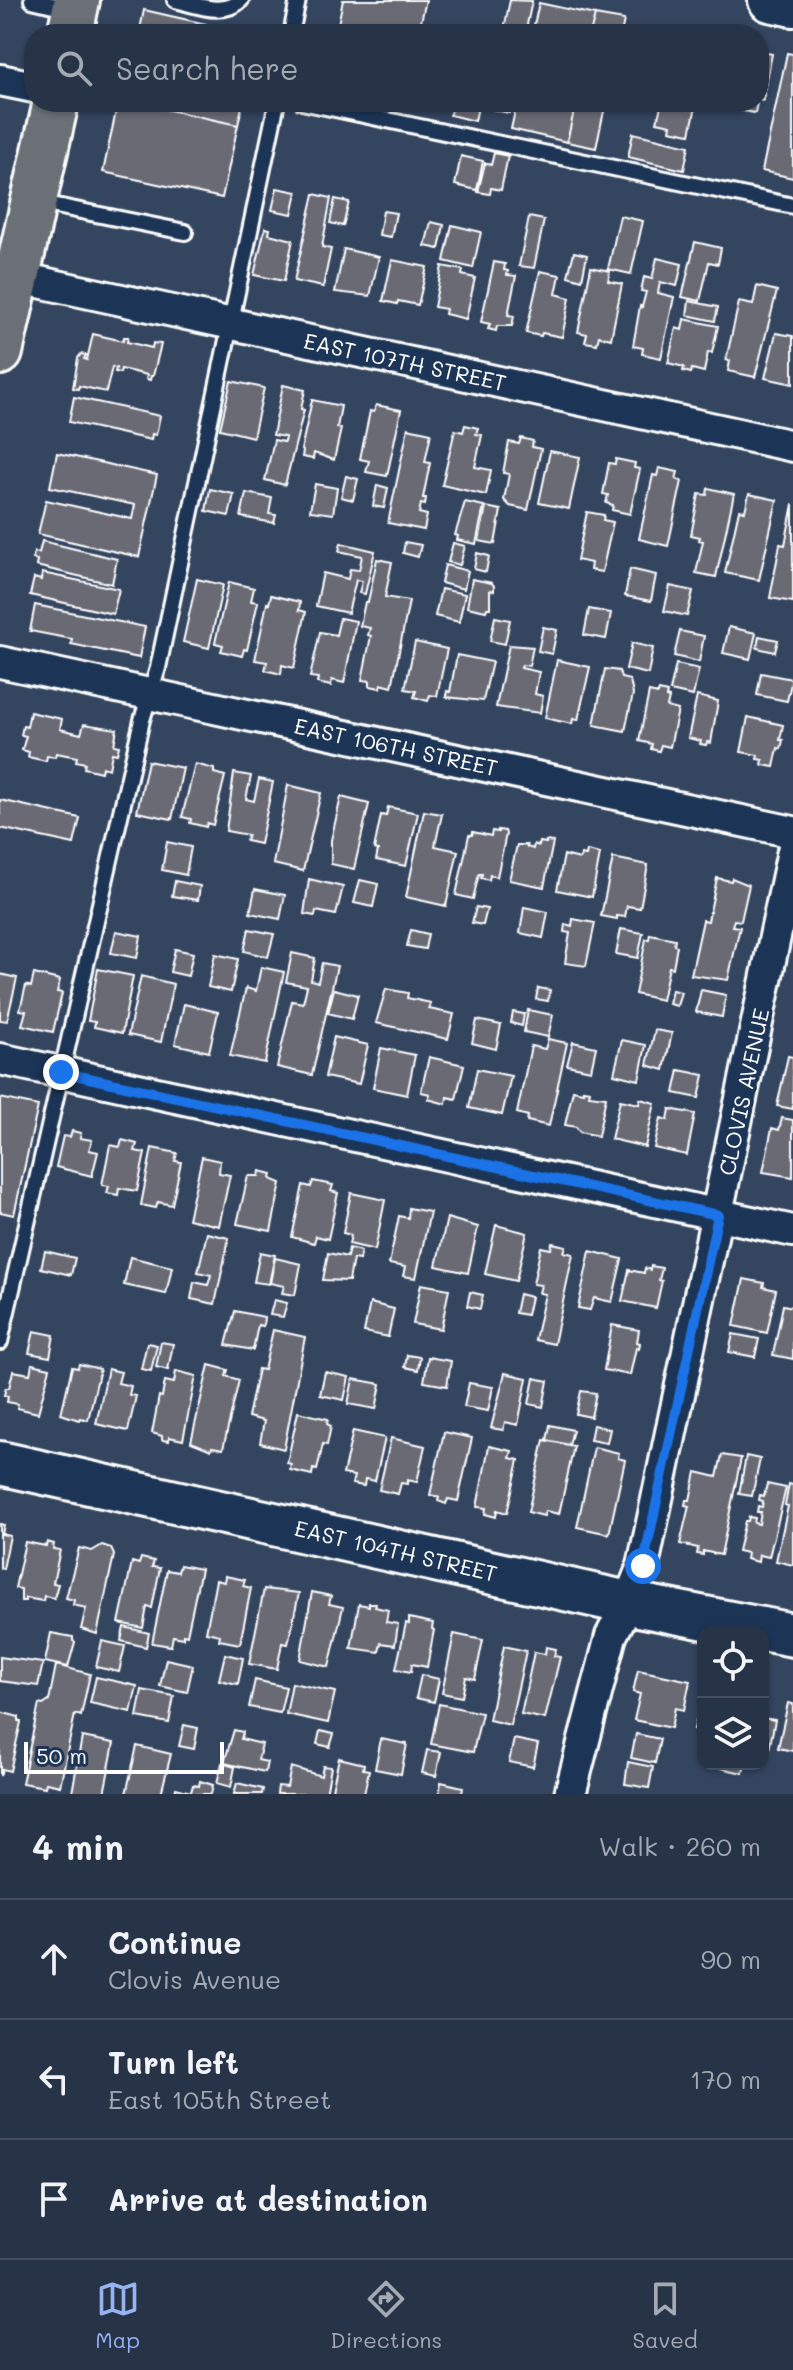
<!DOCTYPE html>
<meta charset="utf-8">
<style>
:root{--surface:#273448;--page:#2f3c4f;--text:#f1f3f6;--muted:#a4aab4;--line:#434f60;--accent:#95b2f1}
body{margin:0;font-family:Mali,sans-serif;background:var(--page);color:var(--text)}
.controls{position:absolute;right:24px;bottom:24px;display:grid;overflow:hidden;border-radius:16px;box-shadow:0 2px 6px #0004}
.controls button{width:72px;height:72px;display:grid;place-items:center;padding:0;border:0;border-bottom:2px solid var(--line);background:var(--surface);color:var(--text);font:40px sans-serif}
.scale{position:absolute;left:24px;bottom:20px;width:200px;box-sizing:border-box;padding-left:8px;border:4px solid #fff;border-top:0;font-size:22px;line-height:28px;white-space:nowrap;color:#fff;-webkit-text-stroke:6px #1d3557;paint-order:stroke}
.stop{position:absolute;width:24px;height:24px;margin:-18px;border:6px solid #1a73e8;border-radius:50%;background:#fff}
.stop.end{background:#1a73e8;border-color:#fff;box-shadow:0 2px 8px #0008}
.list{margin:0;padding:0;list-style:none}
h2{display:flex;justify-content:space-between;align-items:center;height:104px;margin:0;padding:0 32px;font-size:34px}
h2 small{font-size:26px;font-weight:400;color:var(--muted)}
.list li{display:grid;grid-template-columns:52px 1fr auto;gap:24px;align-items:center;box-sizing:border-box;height:120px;padding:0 32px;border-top:2px solid var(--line)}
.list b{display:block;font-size:30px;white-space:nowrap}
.list p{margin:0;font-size:26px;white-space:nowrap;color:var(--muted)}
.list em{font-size:26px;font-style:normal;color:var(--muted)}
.icon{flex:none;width:44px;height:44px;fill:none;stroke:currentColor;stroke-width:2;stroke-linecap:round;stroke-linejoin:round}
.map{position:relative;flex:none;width:793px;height:1794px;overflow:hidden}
.search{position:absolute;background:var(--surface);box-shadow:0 2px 6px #0004;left:24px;right:24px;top:24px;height:88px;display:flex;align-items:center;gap:20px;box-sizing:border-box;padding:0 28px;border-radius:32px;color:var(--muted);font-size:30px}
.sheet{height:464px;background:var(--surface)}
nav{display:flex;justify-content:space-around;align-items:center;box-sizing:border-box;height:112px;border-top:2px solid var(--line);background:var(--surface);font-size:22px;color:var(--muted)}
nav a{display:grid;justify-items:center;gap:4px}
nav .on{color:var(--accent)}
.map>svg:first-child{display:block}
.building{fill:#6b6a74;stroke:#fff;stroke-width:2}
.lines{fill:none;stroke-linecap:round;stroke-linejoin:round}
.lane-casing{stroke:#fff;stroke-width:20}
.street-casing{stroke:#fff;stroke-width:36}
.secondary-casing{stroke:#fff;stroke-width:48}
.primary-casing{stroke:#fff;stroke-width:50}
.lane{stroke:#1d3557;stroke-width:14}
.street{stroke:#1d3557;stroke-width:30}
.secondary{stroke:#1d3557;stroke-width:42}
.primary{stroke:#6b7074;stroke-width:44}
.route{stroke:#1a73e8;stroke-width:10}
.labels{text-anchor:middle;stroke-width:7;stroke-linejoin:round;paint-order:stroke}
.street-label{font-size:22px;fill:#fff;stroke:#1d3557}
</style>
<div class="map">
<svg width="793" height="1794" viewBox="0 0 793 1794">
<rect width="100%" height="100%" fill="#344560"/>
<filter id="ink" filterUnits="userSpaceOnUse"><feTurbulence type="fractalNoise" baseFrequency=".0125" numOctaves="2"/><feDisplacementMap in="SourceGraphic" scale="16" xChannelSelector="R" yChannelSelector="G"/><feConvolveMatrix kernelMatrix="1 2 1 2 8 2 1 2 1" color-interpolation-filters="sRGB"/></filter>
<g filter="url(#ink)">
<path class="building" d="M343,0H426L420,26L417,25L415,34H336Z
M510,0L532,1L525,34H503Z
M539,3L595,15L590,34H532Z
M144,10L206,24L204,34H139Z
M595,15L624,20L621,34H590Z
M759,51L772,54L763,101L759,100Z
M787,53L793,54V178L762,171Z
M118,102H132L238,125L222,198L103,172Z
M132,102H243L238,125Z
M452,102H479L475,121L450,115Z
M487,102H512L509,113L486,108Z
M517,102H576L567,142L511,129Z
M576,102H606L596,148L567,142Z
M662,102H697L690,134L670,130L671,125L657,122Z
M733,102L757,103L755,113L732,109Z
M633,133L689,146L684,170L628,157Z
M494,153L508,156L501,190L491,188L490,194L478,192L485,163L491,165Z
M461,156L483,161L477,190L455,185Z
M277,188L297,192L292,214L272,210Z
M314,194L331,198L322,247L331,249L323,287L294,281Z
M335,199L349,202L343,226L330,223Z
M383,211L396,213L391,237L379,235Z
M620,216L643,221L631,274L608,269Z
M529,217L544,220L534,268L519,266Z
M431,222L444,225L439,249L425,246Z
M452,225L481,232L473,268L444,261Z
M265,228L270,229L269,234L293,240L284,281L254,275Z
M695,242L721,248L718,264L709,262L700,301L682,297Z
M344,249L379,257L370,296L335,292Z
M574,252L587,255L582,280L568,276Z
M657,258L682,264L677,286L660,282L658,293L674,297L661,358L642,354L643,348L633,346L640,306L642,307L646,292L641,291L644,277L652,279Z
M392,260L427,267L418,305L398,301L397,304L383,301Z
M494,262L505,264L504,270L508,271L507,275L516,276L508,315L514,316L512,326H497L496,331L488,329L490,324L481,322Z
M442,266L463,270L462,275L475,278L466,319L445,314L446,309L434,307Z
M591,267L610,271L608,281L622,284L611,339L599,336L597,344L585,342L587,334L578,332Z
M540,271L560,275L556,294L570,298L562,337L542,333L541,336L526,333Z
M757,286L777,291L755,377L728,371L730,361L726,360L739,302L753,305Z
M689,301L718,307L715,321L687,315Z
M684,319L718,326L712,353L708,352L704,372L692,369L691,373L683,371L684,367L668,363L676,328L682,330Z
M776,333L793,336V384L765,378Z
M93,334L123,341L124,337H128L127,342L152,348L153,343L161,344L153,376H151L150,380L146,379L147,375L121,369L120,373L115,372L116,368L112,367L106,392L79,386L78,389L73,388L78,358L81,354L86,355L84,359L87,360Z
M231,381L264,388L253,437L220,429Z
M283,385L305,390L301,409L304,410L285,485L265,480L274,440L284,442L285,437L273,435Z
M74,397L160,416L156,435L152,434L151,440L69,422Z
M312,400L341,406L337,428L341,429L334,460L314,453L313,459L302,457L303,451L301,450Z
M376,405L401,410L387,476L366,472L369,461L360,459L370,411L374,412Z
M465,425L478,428L476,434L482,435L475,467L491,470L486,495L442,485L455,430L463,432Z
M408,428L431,433L425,462L430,463L423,498H426L425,505L421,504L419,513L427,515L424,530L388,523Z
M521,438L533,441L532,447L541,449L528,510L510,506L504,500L509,474L503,473L509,442L519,444Z
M550,451L580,457L569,509L539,503Z
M57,453L157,475L139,557L38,534L46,500L132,519L135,505L50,487Z
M616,459L635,463L634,468L640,469L630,514L612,510L613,505L606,503L608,495L603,494L609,463L615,464Z
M659,468L678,472L676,479L682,481L668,546L639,539L653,475L657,476Z
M346,476L358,479L353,500L341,497Z
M315,484L337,488L333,514L310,511Z
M377,485L388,488L384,508L373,506Z
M708,488L734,494L716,577L696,573L703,541L699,540L700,537L691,535L699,494L707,495Z
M210,489L234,494L229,516L206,511Z
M246,493L272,498L269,514L276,515L274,523L241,517Z
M749,494L777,500L759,580L725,573L739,510L745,511Z
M465,502L484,506L476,544L457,540L458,536L455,535Z
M793,504V602L770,598L780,544L785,545Z
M486,507L501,510L495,544L479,541Z
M587,512L604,515L603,520L613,522L602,572L590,570L591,563L577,560Z
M42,541L117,559L112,584L36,566L37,560L33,559L34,552L39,553Z
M405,542L421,545L418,557L403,553Z
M341,543L375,551L365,594L359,593L362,581L356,580L348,613L316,606L323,573L348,579L350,569L359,570L362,556L339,551Z
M453,543L465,546L460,565L448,562Z
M477,553L489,556L486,572L474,569Z
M377,559L392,562L385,597L409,601L392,687L381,684L380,688L370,686V681L362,680L371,636L368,635L370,628L360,626L365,602H368Z
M445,565L468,571L464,589L441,583Z
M630,569L656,575L651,601L625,596Z
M42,573L119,589L113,614L30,595L34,578L41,580Z
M197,579L223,585L209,648L183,642Z
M472,579L492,583L494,586V591L490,590V608H487L486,611L467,607Z
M229,582L254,588L251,601L258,602L247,650L244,649L242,656L221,651L223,645L215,643Z
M670,586L693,591L687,616L664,611Z
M441,589L465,594L459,622L435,616Z
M271,595L300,602L299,610L306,612L294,668L282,665L281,674L265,670L267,662L255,660L267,603L269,604Z
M35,605L145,627L139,658L71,644L72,639L30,631Z
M589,609L611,613L606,639L584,635Z
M495,617L510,620L505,644L490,641Z
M340,618L356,621L344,683L332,680L331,686L317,683L318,678L310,677L320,632L336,635Z
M543,627L557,630L552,654L538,651Z
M729,627L756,633L750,659L723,653Z
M680,631L704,636L699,662L674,656Z
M759,636L778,640L775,652L757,648Z
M415,642L447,649L437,696L430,695L428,701L414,697L416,691L405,689Z
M632,643L653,648L648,674L626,669Z
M509,645L533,647L529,666L522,665L521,668L539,672L535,694L543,696L540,713L496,707Z
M457,655L492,662L483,701L446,697L447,691L450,692Z
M557,660L590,667L578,720L573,719L572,724L545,718Z
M676,664L699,669L693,696L670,691Z
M605,669L619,671L621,678L630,680L633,694L625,731L594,725Z
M761,673L792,679L787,701L757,695Z
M659,691L667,693L666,697L669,698L667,707L678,710L670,747L661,745L659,751L651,749L652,744L639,741L649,692L658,694Z
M697,696L718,701L711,743L707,742L706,745L700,744L701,741L688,738Z
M30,712L62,719L60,729L81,734L84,724L117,729L114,745L119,746L117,754L112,753L109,769L102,767L101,772L84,768L85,763L76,761L77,757L56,753L55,757L47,756L46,761L28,757L29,752L22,750L26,736L21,735L23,726L27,727Z
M748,717L783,725L780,740H783L781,749L778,748L774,767L762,765L763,760L757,759L758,755L741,752Z
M148,761L183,768L172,819L137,812Z
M195,764L214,769V773L225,776L213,825L207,823L206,827L190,823L191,819L182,817Z
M234,773L251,776L246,799L254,801L259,779L273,782L260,844L246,841L248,835L226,831Z
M288,785L321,793L303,871L273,864Z
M341,797L369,804L354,869L331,864V840Z
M0,800L80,818L74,844L0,828Z
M388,807L418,813L406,866L376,860L378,850L374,849L381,815L386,816Z
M424,811L442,814L435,846L458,851L446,906L406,897Z
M498,830L505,831L506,834L497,877L490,875L489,880L481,878L482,874H479L473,899L456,895L469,835H472L473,832L491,836L492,831L498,832Z
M546,841L553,842L544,887L509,880L517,845H527V847L533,849L534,844L539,846L540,842L546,843Z
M167,842L191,847L186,875L162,870Z
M587,851L600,854L592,897L557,890L564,855L580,859L581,855L586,856Z
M613,858L648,865L640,908L627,906L625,917L617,916V919L601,916Z
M717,878L731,881L732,878L749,885L741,921L734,920L732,926L740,927L728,980L691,975L703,920L708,921Z
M309,879L343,887L336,915L316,911L315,916L304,914Z
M360,880L378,884L373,907L354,903Z
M175,881L200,886L198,900L172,896Z
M255,889L285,895L280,919L250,913Z
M476,907L487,909L483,925L472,923Z
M524,907L548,912L543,938L520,933Z
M573,919L595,923L586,966L565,963L570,933L564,932L565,924L572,926Z
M249,929L274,934L268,957L244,951Z
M621,929L643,933L638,958L616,954Z
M411,930L428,934L425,949L407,946Z
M116,931L141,936L137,958L111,953Z
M650,934L675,939L674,945L677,946L673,968L669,967L662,1000L635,994L646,939H649Z
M175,949L193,953L188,976L170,972Z
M292,953L315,958L311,980L318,982L322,963L337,966L312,1075L277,1067L292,1001L303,1003L307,986L286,982Z
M215,954L238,959L231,992L208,987Z
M261,967L284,972L265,1063L230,1056L246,988L256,991Z
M98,969L133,976L122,1033L94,1027L95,1022L88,1021Z
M0,974L17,978L7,1021L0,1020Z
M34,974L60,980L57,992L62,993L53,1032L22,1025L26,1011L20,1010L26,985L31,987Z
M141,976L173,984L161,1042L128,1035Z
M538,988L550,990L548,1001L536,999Z
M334,989L358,995L352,1019L328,1013Z
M386,989L408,993L407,998L431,1003L429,1009L454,1014L448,1039L376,1023Z
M672,990L681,992L677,1006L669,1004Z
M701,990L726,995L722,1017L696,1012Z
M184,1004L218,1012L209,1052L175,1044Z
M528,1010L553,1015L548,1037L524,1032Z
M513,1012L524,1014L522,1026L511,1023Z
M477,1020L501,1025L496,1049L472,1043Z
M655,1030L672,1033L664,1070L647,1065Z
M334,1037L368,1045L359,1084L325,1077Z
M548,1039L567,1043L549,1126L527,1121L528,1116L517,1113L531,1046L545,1049Z
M622,1040L646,1045L639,1080L614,1074Z
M573,1042L596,1047L591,1070L567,1065Z
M381,1048L415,1055L407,1095L373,1088Z
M788,1056L793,1057V1109L777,1106Z
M429,1057L464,1065L456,1099L447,1097L446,1104L428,1099L430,1094L421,1092Z
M477,1069L511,1076L502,1115L469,1108Z
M679,1070L704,1075L699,1098L674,1093Z
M573,1090L583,1092V1090L590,1091L589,1095L606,1097L598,1136L580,1132L576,1127L565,1125Z
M0,1098L38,1106L14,1215L0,1212Z
M640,1099L655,1103L645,1147L611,1139L620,1100L639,1104Z
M670,1109L695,1114L687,1155L654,1148L661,1118L668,1120Z
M782,1118L793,1120V1177L763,1172L772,1128L779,1130Z
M72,1131L81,1133L80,1138L92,1140L89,1150L98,1152L92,1176L56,1167L63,1136L70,1137Z
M122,1140L137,1144L135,1151L145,1153L137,1191L119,1188L118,1195L107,1193L109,1186L102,1185L110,1145L120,1147Z
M152,1148L177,1153L175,1161L181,1162L172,1205L158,1202L156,1208L141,1205Z
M202,1157L220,1161L219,1173L230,1175L219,1226L188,1219Z
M260,1171L272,1174L271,1179L281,1183L271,1231L237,1224L248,1176H259Z
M313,1181L333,1185L331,1191L338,1193L328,1239L316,1236L314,1243L292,1237L303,1185L311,1187Z
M351,1193L385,1200L375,1250L349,1244L351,1235L343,1233Z
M409,1208L430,1212L416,1278L403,1276L405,1267L389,1264L399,1216L408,1218Z
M447,1218L478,1227L468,1273L436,1266Z
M496,1225L527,1233L516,1281L485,1274Z
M207,1233L229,1238L215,1304L191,1299L194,1282L208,1285L211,1275L198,1272Z
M552,1243L566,1246L564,1252L573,1254L554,1344L535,1340L545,1294L539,1293L541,1285L533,1284L541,1247L551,1249Z
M349,1248L361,1251L359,1260L353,1259L349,1281L323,1280L328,1253L347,1257Z
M45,1251L75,1258L71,1275L41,1268Z
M590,1251L622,1259L612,1302L594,1298L590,1310L578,1308Z
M260,1252L275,1255L269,1284L254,1282Z
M130,1257L172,1267L166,1294L124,1285Z
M275,1258L301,1264L295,1295L282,1293L284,1286L270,1283Z
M651,1266L662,1268L659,1280L662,1281L656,1308L622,1301L629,1270L644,1273L645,1268L650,1270Z
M744,1279L764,1283L763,1287L776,1290L767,1333L734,1326Z
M421,1284L449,1289L441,1329L413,1324Z
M470,1292L483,1295L480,1309L467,1306Z
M519,1294L531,1297L527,1315L515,1313Z
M274,1300L287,1303L283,1317L270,1315Z
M370,1303L394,1309L388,1337L364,1332Z
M783,1305L793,1307V1359L773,1355Z
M235,1311L264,1317L263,1326L258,1325L253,1350L226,1345Z
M612,1325L639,1330L637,1342L640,1343L639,1349L636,1348L630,1375L604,1370Z
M273,1330L305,1337L284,1449L260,1443L264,1421L248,1417L258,1369L264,1370Z
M34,1331L54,1335L50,1357L29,1353Z
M733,1334L759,1339L755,1357L729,1352Z
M161,1342L173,1344L168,1370L156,1367Z
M147,1343L157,1345L151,1371L141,1369Z
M407,1355L420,1357L418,1370L405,1367Z
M428,1357L451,1361L447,1386L424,1382Z
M32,1364L50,1368L38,1413L17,1408L18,1404L7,1402L8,1396L4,1395L6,1388H9L13,1371L30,1374Z
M79,1364L100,1369L88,1420L80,1418L79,1420L61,1414L72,1367L78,1368Z
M209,1365L228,1370L226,1376L239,1380L223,1449L212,1447L211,1450L191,1442Z
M108,1369L121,1372L118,1383L131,1386L129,1395L136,1396L128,1431L96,1424Z
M176,1371L196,1376L183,1440L169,1437V1441L162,1440V1436L152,1433L159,1396L162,1397L165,1381L174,1383Z
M325,1372L349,1377L344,1400L320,1395Z
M505,1373L527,1378L518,1425L505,1422L503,1430L491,1428Z
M534,1378L548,1381L543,1407L529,1404Z
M353,1379L381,1384L376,1409L348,1404Z
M469,1383L493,1387L488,1411L464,1407Z
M581,1391L596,1393L591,1417L576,1414Z
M298,1412L328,1419L327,1424L331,1426L327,1445L323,1444L317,1470L313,1469L312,1475L290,1470L291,1464L287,1463Z
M550,1425L573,1430L569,1445L547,1440Z
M593,1425L610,1429L607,1443L590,1440Z
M353,1431L385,1438L375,1481L365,1479L364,1486L352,1484L354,1476L343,1474Z
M444,1432L472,1438L458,1501L448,1499L446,1504L438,1501L439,1497L430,1495Z
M391,1438L425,1446L417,1482L408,1480V1484L401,1483L398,1494L379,1490Z
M544,1440L574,1446L559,1514L545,1511L544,1516L528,1512Z
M489,1446L512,1451L510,1458L519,1460L507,1513L497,1510L496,1517L485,1514L486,1508L477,1507Z
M594,1447L619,1453L618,1458L625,1460L609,1534L577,1527Z
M722,1455L741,1458L721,1555L703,1551V1555L697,1554L698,1548L680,1544L689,1506L685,1505L686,1500H690L696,1472L717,1477Z
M746,1456L760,1459L752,1496L739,1494Z
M767,1484L786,1488L769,1557L759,1555L758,1562L746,1559L747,1553L738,1551L745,1521H748L749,1517L755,1518L754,1523L759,1524L761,1512H757L758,1506L762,1507L763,1501L759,1500L760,1495L764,1496Z
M789,1484L793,1485V1565L776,1561L788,1506L785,1505Z
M0,1524L4,1525L2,1534L10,1536L3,1569L0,1568Z
M25,1542L46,1546L47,1542L54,1544L53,1549L60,1550L53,1583L58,1584L54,1598L44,1596L43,1601L25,1598V1601H21V1589L15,1588Z
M102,1545L111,1548L114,1555L97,1634L81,1629L86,1608L73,1605L74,1600L66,1598L79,1548L92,1551Z
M141,1558L154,1561L152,1567L160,1568L152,1608L147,1607L143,1628L119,1623L132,1562L139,1564Z
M180,1565L201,1569L187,1635L183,1634V1638L173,1636L171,1646L152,1643L167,1570L178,1572Z
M225,1576L245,1580L243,1586L251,1588L240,1644L219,1640L220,1635L206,1632L216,1580L224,1582Z
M264,1589L299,1593L288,1644L282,1643L277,1669L249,1664Z
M312,1592L331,1596L329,1604L343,1607L329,1667L300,1660Z
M369,1603H376L375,1607L388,1610L386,1622L398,1624L395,1645L381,1643L379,1652L351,1648L359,1604L369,1606Z
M409,1618L433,1623L432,1629L434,1630L427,1667L412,1664L411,1672L396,1669L406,1623L409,1624Z
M124,1627L149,1633L146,1647L121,1641Z
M51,1633L73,1637V1641L75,1642L68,1667L45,1662Z
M454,1634L483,1640L475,1679L466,1677L462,1697L442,1693Z
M102,1641L125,1646L119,1672L96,1667Z
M504,1646L526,1651L510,1725L489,1720Z
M546,1647L556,1649L554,1656L560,1657L545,1719L521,1714L534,1652L545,1654Z
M225,1654L243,1658L238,1684L219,1680Z
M0,1657L43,1663L38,1686L0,1681Z
M166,1659L193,1665L187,1692L160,1686Z
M56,1665L90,1674L81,1716L75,1714L60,1786L46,1783L45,1787L22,1783L39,1704L43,1705L49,1701Z
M638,1670L690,1681L684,1710L675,1708L671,1728L634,1720L640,1694L633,1692Z
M421,1675L439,1679L434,1702L416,1698Z
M96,1677L137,1686L131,1712L90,1703Z
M255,1680L286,1687L280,1713L249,1707Z
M292,1683L335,1692L328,1723L286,1714Z
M142,1690L174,1696L169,1723L137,1717Z
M703,1693V1743L695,1741L698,1730L694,1729Z
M788,1703L793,1704V1751L778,1748Z
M439,1704L482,1713L473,1752L431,1744Z
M0,1712L19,1717V1721L21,1722L10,1771L2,1769L0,1776Z
M763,1718L775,1720L767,1760L763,1759Z
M184,1725L198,1728L194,1749L179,1746Z
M234,1730L243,1732L241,1739L262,1744L258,1760L267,1762L265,1772L224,1763Z
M320,1731L334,1734L330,1747L317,1744Z
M636,1734L660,1739L655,1763L631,1758Z
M82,1737L114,1743L104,1794L72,1793Z
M381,1739L407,1744L401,1774L375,1769Z
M514,1739L538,1744L533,1767L509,1762Z
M137,1746L171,1754L161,1794H126Z
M427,1750L441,1752L436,1776L422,1773Z
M339,1758L364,1764L363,1769L369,1770L364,1794H331Z
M628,1762L653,1767L649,1788L625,1784Z
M222,1763L235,1767L231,1787L217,1783Z
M717,1764H745L743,1773L716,1767Z
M323,1766L331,1767L326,1794H277L278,1786L287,1787L291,1767L321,1776Z
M200,1781L213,1785L211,1794H175L176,1788L191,1792L193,1785L199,1786Z
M441,1782L463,1787L462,1794H439Z
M237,1783L263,1789L262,1794H234Z"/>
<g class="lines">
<defs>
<path id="lane" d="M32,0L70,9
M175,0C197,5 222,17 241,0
M291,34L298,0
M302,102L793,206
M36,202L185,232
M0,1342L142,720L158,668L277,102"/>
<path id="street" d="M0,80L34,87
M16,277L793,446
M0,662L793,832
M0,1059L793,1231
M570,1794L611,1636L628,1603L643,1566L793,851"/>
<path id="secondary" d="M770,0L793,5
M0,1463L628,1603L793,1635"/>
<path id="primary" d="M70,34L77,0
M0,352L56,102"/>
</defs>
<use href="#lane" class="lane-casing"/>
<use href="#street" class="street-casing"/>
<use href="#secondary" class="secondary-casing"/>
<use href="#primary" class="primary-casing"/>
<use href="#lane" class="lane"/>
<use href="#street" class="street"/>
<use href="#secondary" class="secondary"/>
<use href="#primary" class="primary"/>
</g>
</g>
<g class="lines" filter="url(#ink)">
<path class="route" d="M61,1072L718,1215L643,1566"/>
</g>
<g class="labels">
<g class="street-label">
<text transform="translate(405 362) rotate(12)" y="8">EAST 107TH STREET</text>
<text transform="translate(396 747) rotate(12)" y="8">EAST 106TH STREET</text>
<text transform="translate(744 1092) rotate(-78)" y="8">CLOVIS AVENUE</text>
<text transform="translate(396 1551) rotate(13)" y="8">EAST 104TH STREET</text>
</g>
</g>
</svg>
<div class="controls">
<button><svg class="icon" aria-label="locate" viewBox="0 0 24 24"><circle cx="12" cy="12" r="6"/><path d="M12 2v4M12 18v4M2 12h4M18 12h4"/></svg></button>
<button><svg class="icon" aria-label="layers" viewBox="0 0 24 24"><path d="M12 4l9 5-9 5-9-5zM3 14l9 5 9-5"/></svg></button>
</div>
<div class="scale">50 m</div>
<div class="stop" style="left:643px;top:1566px"></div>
<div class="stop end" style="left:61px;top:1072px"></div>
<div class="search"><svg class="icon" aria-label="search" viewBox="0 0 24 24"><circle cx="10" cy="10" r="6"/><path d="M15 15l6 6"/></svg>Search here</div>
</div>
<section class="sheet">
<h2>4 min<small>Walk · 260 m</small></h2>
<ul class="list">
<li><svg class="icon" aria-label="ahead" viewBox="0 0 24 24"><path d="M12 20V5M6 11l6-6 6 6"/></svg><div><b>Continue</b><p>Clovis Avenue</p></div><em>90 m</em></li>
<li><svg class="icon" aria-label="left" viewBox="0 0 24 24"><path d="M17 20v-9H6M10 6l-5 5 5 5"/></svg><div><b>Turn left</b><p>East 105th Street</p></div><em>170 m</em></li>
<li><svg class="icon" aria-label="arrive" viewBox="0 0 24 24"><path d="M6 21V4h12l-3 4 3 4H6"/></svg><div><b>Arrive at destination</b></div></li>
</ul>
</section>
<nav>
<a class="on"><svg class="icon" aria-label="map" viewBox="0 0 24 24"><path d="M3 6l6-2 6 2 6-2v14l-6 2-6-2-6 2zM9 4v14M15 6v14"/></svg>Map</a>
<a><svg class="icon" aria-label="directions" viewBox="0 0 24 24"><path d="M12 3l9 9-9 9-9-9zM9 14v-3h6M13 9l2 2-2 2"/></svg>Directions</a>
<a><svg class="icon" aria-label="saved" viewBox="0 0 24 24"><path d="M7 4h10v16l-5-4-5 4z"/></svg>Saved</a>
</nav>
